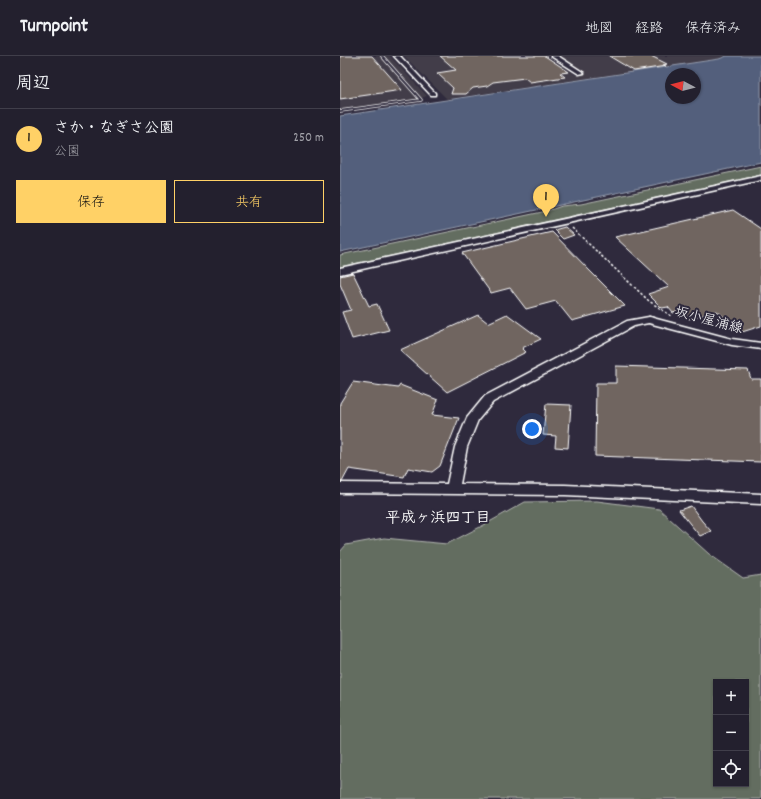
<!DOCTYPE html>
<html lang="ja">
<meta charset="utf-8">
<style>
:root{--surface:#23202e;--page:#2f2d3a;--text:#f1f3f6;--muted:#a3a3aa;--line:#403e4a;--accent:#ffd166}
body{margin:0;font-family:Dekko,"Klee One",sans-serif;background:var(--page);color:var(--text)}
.controls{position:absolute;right:12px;bottom:12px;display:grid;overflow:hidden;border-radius:0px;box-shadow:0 1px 3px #0004}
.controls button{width:36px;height:36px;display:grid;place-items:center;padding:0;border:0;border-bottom:1px solid var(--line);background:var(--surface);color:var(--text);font:20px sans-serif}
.compass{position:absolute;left:325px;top:12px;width:36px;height:36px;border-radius:50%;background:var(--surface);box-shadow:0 1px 3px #0004;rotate:277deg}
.you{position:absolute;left:192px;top:373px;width:14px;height:14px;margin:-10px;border:3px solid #fff;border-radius:50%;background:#1a73e8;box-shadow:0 0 0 6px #1a73e833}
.badge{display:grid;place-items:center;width:26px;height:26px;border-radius:50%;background:var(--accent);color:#111;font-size:13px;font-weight:700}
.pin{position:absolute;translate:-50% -33px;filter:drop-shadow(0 1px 2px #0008)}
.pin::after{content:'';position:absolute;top:21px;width:14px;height:12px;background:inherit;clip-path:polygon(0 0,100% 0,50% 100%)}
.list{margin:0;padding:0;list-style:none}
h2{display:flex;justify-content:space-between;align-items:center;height:52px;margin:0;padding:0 16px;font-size:17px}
h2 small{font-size:13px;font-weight:400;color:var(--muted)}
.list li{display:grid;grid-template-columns:26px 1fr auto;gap:12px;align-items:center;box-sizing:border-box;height:60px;padding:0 16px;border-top:1px solid var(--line)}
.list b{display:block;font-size:15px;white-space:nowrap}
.list p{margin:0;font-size:13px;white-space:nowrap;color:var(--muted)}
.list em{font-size:13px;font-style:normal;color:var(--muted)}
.actions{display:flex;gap:8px;padding:12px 16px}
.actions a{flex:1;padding:9px 0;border:1px solid var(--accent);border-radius:0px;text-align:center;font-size:14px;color:var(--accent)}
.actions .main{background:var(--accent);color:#111}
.icon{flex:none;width:22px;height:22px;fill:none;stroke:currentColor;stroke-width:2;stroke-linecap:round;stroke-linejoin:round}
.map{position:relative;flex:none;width:421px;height:743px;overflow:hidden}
header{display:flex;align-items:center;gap:24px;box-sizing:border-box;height:56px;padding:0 20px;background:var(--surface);border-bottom:1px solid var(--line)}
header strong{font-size:19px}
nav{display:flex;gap:22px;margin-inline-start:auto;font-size:14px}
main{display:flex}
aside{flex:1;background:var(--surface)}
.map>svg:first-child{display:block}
.built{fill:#423c48}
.green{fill:#646d61;stroke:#b2b6b0;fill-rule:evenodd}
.water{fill:#525f7b;stroke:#979fb0;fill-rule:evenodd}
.building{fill:#706560;stroke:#fff}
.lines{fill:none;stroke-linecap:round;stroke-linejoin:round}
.service-casing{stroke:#fff;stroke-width:3.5}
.tertiary-casing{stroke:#fff;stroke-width:3}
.secondary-casing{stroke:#fff;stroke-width:3}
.path{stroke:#fff;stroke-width:1.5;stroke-dasharray:2.5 2;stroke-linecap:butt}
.service{stroke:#2f2a3d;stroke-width:2}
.tertiary{fill:#2f2a3d;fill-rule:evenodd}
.secondary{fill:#2f2a3d;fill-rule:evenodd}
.labels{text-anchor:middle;stroke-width:4;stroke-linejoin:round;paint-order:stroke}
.street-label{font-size:14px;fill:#fff;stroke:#2f2a3d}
.neighbourhood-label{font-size:15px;font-weight:bold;fill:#fff;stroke:#2f2a3d}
</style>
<header>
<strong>Turnpoint</strong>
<nav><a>地図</a><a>経路</a><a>保存済み</a></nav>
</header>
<main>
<aside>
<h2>周辺<small></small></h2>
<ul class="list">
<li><span class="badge">1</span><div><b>さか・なぎさ公園</b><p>公園</p></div><em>250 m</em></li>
</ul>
<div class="actions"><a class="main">保存</a><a>共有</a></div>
</aside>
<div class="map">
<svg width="421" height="743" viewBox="0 0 421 743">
<rect width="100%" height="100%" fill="#2f2a3d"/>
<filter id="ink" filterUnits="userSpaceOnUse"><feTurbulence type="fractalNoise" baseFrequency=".025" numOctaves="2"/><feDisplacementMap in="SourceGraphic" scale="8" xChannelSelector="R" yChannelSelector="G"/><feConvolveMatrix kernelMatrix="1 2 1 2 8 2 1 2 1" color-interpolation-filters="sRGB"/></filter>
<g filter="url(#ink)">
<path class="built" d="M0,0H50L87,40L78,43L0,54Z
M64,0H207L236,19L246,17L220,0H385L378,3L107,43Z"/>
<path class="green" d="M421,110V119L0,211V199L207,155L222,150L241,148Z
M257,445L319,453L369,498L403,522L421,519V743H0V496L6,489L44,482L107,488L144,469L185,446ZM376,626H406V728H376Z"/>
<path class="water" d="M387,0H421V106L0,196V60L379,3ZM331,18H355V42H331Z"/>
<path class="building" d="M0,0H32L62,34L0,43Z
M100,0H205L229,16L220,17L225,21L190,26L185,22L153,26L147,30L133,32L126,38H111L113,32L97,17L116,14Z
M269,0H311L327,8L323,9L326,10L294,15Z
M393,154L421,173V270L402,276L377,255L349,263L340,255L333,257L328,251L322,252L308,238L329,231L275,181Z
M225,171L234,179L223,183L214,174Z
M212,176L250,215L285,250L232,265L216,245L186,253L170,232L151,237L122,197Z
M13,217L29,250L37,248L49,274L12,283L2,256L11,254L0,228V220Z
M167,258L201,283L182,292L186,296L107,336L60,294L138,259L148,267Z
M276,310L408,314L411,323H421V406L255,400L256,327H276Z
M13,326L58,332L60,329L98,344L92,359L119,362L100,410L92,416L68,412L64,421L9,413L2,426H0V347Z
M206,348L231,349L228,392L215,391L216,380L203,379Z
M351,450L362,465L371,475L360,480L350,468L339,454Z"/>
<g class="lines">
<defs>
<path id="service" d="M0,55L81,44L42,0"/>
<path id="tertiary" d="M54,0H60L95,37V39H91Z
M211,0H218L244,17L239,18Z
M421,120V124L0,218V212Z
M309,261L313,262L314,264L313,266L294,270L153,346L138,364L127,391L120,428L225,429L421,438V448L225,439L0,437V427L107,428L115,391L127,362L145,340L287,265Z"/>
<path id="secondary" d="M309,261L392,283L421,287V293L392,289L305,266L304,264Z"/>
</defs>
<use href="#service" class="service-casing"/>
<use href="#tertiary" class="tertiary-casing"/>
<use href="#secondary" class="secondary-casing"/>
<path class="path" d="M232,172L309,245L333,261"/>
<use href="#service" class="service"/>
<use href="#tertiary" class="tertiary"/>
<use href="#secondary" class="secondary"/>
</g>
</g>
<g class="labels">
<g class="street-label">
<text transform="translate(369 263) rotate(15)" y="5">坂小屋浦線</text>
</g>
<g class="neighbourhood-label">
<text x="98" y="466">平成ヶ浜四丁目</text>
</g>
</g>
</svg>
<div class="controls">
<button>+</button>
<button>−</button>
<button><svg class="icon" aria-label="locate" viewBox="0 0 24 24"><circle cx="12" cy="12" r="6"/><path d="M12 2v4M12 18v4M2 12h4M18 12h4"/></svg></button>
</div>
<svg class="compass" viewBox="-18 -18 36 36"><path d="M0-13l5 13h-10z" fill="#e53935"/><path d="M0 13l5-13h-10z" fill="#a3a3aa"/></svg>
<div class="you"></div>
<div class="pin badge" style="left:206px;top:161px">1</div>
</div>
</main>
